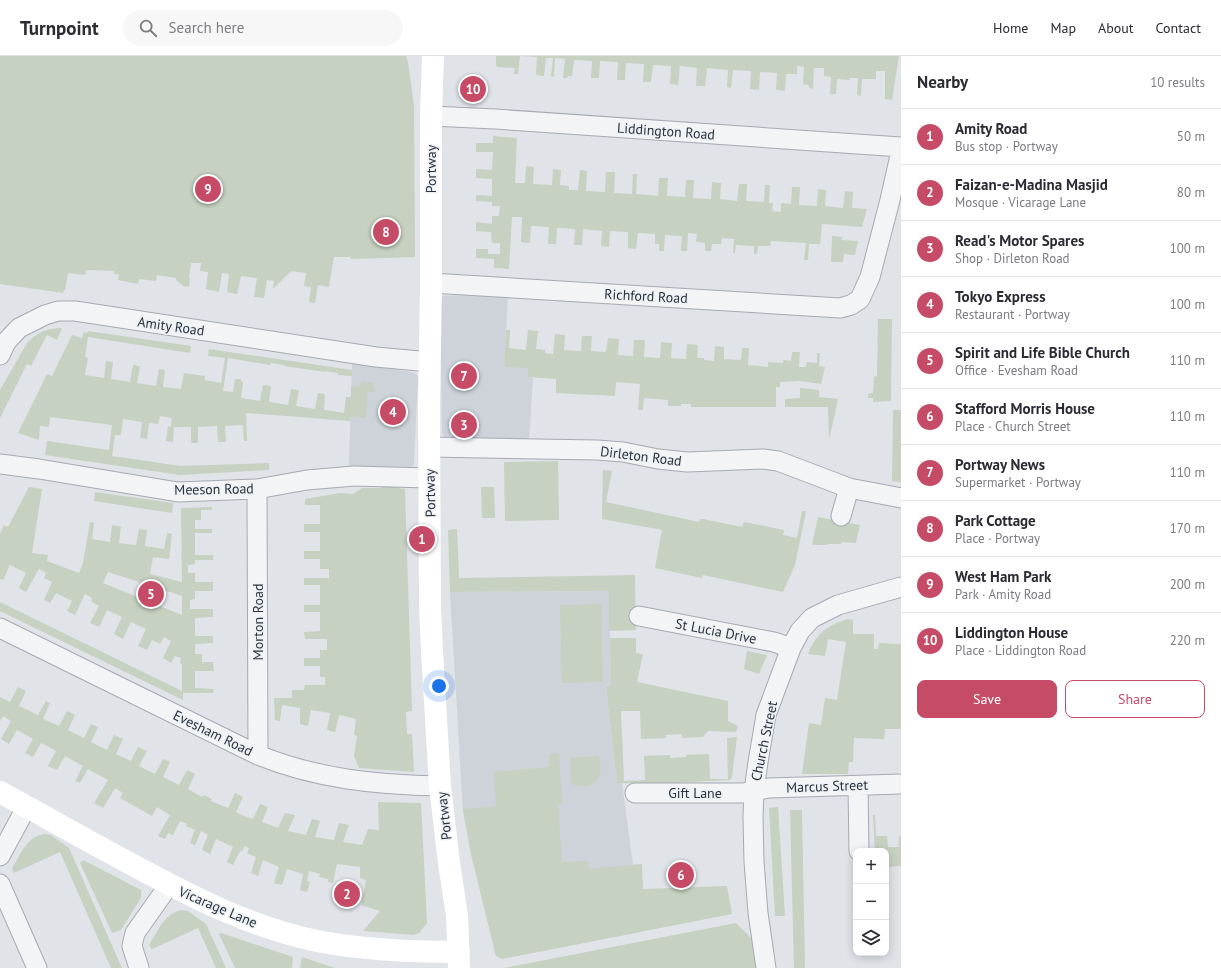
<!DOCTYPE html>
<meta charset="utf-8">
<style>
:root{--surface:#fff;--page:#f7f7f7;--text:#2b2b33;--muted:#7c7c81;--line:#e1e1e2;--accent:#c64b66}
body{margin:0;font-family:"PT Sans",sans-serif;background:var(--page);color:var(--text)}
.controls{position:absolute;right:12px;bottom:12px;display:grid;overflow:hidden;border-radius:8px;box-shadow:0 2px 10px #0003}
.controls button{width:36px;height:36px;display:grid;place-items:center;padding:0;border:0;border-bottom:1px solid var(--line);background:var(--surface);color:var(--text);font:20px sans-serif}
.you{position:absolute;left:439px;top:630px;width:14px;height:14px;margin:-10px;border:3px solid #fff;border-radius:50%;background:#1a73e8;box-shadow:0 0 0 6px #1a73e833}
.badge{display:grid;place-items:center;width:26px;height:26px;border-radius:50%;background:var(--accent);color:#fff;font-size:13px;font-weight:700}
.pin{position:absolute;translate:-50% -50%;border:2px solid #fff;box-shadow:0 1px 4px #0006}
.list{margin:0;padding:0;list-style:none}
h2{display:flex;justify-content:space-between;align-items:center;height:52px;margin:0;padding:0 16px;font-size:17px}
h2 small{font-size:13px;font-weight:400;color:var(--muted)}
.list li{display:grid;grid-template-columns:26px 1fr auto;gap:12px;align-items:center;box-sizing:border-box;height:56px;padding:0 16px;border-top:1px solid var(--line)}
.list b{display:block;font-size:15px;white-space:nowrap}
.list p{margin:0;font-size:13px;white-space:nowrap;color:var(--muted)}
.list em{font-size:13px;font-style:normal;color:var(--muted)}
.actions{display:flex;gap:8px;padding:12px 16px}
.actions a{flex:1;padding:9px 0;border:1px solid var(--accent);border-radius:8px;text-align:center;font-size:14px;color:var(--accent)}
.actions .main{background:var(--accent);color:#fff}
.icon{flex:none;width:22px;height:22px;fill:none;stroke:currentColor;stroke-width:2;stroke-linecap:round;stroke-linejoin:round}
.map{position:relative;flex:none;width:901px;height:912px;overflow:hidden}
header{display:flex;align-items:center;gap:24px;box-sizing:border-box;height:56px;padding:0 20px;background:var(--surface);border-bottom:1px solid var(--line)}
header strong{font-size:19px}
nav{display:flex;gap:22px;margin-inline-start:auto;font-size:14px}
.search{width:280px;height:36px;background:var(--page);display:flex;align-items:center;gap:10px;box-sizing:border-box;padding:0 14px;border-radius:22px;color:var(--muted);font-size:15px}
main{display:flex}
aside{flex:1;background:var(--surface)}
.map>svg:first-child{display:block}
.built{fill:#ced3da}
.green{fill:#c6d1c1;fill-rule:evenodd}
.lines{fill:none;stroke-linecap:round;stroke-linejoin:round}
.street-casing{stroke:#a5aab2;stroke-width:21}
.street{stroke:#f2f4f6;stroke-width:19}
.secondary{stroke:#fff;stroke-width:22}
.labels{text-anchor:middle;stroke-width:3;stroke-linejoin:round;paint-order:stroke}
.street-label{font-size:14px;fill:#29323e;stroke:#eff2f5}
</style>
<header>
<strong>Turnpoint</strong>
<div class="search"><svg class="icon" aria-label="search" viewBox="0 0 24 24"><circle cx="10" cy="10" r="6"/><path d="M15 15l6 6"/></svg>Search here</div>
<nav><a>Home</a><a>Map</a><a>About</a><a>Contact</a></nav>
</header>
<main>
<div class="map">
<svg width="901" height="912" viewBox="0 0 901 912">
<rect width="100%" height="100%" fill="#e0e3e8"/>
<path class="built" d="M491,238H508L504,310L528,312L529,321L533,322L529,384L448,382L444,381L442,377L440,244L442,240Z
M352,307L406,315L414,317L417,319L418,323L414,404V408L411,411L349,410Z
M609,535L611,631H606L617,727H622L633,809L640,876L502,903L496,900L471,798L463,756L450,536Z"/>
<path class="green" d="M0,0H406L408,6L414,50L415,201L351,203L350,201H334L329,231L318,229L315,247L309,246L311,231L304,230L306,217L291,215L273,233L274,225L267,224L264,242L254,241L257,222L241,220L237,238L227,236L229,218L222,217L219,236L206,233L208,216L200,215L201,207H191L189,222H190L189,231L183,230L176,224V222L157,219L156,225L139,223L138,228L118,224L119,218H114V215L87,214L86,215L85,219L68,217L65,234H64L63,237L0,228Z
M496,0H520L518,18H514L515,12L497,11L496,9Z
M521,0H899L892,44L885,43V15H876V23H862L861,40L857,39L858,22H850L849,24L837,23L836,38H830L831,21L824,20V12H814L813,33L809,32V29L803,28L804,11L797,10V18H786L785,35L776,34L777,17L760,16L759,34L750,33L751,15L733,14L731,32L727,31L728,14L707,12L705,30H696L697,12L680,10L678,29L670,28L671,10L653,9L651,26H643L644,8L626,7L625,24H617L618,6L600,5L599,22H591L592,5L574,4L572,20H568L567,22H563L565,3L555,2L554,21L551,20L553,2H546L544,20L536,19L537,1Z
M493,80L517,82L515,127H525L526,110L534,111L533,128L552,129L553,113L561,114L560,129L569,130V134H578L580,114L587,115L586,135L605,136L606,116H615L614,137L632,138L633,118H637L636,138L658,140L659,122H668L667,140L685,141L686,124H694L693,142L711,143L712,126L721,127L720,143L737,145L739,128H747L746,145L764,146L765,129H770L769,147H773L772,155L781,156V147L791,148L792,131H800L799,149L817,150L818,133L826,134L825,150L843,152L845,135L853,136L852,152L867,153L862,171L822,168L820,188H809L808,204H804L806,187L771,185L770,190H758L757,198H754V190L736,189L735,197H733L734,183L722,182L721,188H712L711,195H705V187L696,186L697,178L688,177L687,195H681L682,180L665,179L664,195H659V188H655V178L638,177L636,193L628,192V176L610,175L609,191L601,190L602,175L583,173L582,189H574L575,173L557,172L556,188H548L549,171L531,170L530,187L521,186L522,161H512L509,213L494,212V203L476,202V193H488V198H500V187H492L491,176L476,175V166L492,168V160H499L500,150H492V146L476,145V139L492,140V123L476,122V113L492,114L493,96H476V87H493Z
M832,180L842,181V184L858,185L855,199L844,198L843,206H831Z
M878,263H892L891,345L873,346V342H868V338L873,337L874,321L877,320Z
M62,272L57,284L47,279L31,310L27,308L0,362V334L27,287C36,277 48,272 62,272Z
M506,274H510L509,292L526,294L528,274L538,275L536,293L545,294V297L553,298L555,278L565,279L564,294L581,295L582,280H592L591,295L606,296L608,282L619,283L618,299L633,300L634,284H645L644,301L660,302L661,286L672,287L671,302L686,303L687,288L698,289L697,302H704V304L714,305L715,290L724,291V303L741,304L742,292H749L748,309L768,311V306L783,307V304L791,305L792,296H800L799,311H806L807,306L817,307V297H820L819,310L825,311L821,328L800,325L780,326V331H776V351H691V348H681V350H668V344L644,342L643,354H638L640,328L616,326L615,340L556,337V323L528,321V312L504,311Z
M88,275L191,290L190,297L88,281L85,301L88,302L85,319L104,322L106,305L113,306L111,323L130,326L133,309L140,310L137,327L156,330L159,313L165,314L163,331L181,333L184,317L205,320V324L221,327L225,302L208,300L209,293L352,314V320L338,319V317L325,315V316L284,310V309L271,307L270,309L228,302L223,335L233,336L235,323H241V325L243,326L241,342L260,345L263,329L271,330L269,346L288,349L291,333L299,334L296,350L315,353L318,337L325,338L324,354L344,357L346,341H351V330L360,331L361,325L374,327L373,332H375V336H367L366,362L351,361L350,365L246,357L247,385H244L243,369L225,370L226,386H218L217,370L198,371V387H191V371H174L173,386L166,385L168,370L171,371L172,362L160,360L158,368L149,367L147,383L140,382L142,366L123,363L121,379H115L112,400L181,410L269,407V414L180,419L45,399L47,385L109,394L112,369L50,361L49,371L40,370L39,384L18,377L47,318L52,320L72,279L82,282L84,276L88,277Z
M800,332L819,334V341L838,343L830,380L829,381L828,351H785V343L800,342Z
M893,354H901V426L892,425Z
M558,405L559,464L505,465L504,406Z
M603,414L612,415L606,446L699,466L700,463H703L742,471L744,466L784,474L783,479L797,482L802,455H806L795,509L783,536L703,519L702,522L655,512L662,474L602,463Z
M382,429L405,433L412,655L406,656L407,678H412L414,716L359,712L354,700L357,680L354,679L356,663L339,659L335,676L327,674L330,657L311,654L308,670L300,668V652L282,649L280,665L275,664L274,642H292V634H304L305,629H325V621H320V610H304V602H320V594H327V583H305L304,576L320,575V556H304V549H320V529H304V522H329V513H320V503H304V495H320V476H304V468H320V449H305V443L340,437L353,438L362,432H382Z
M29,431L42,433L32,497L48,499L47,505L79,517L83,507L90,466L94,467L92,483L110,486L112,469L121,471L119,487L136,489L139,473L147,474L145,490L164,493L167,477L172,478L169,503L153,501L150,518L182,526L181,452L212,451V454H201V464H195V473H212V477H195V499H213V504H195V508L188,509V517H195V526H213V535H195V543L190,544V553H213V561L195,562V580H213V587L195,588V598H202V606H213L214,615H195V632L214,633L213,637H183V644L0,555V546L182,635V608L180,607L181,602L175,600L171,607L163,602L171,585L164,581L160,588L152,584L147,594L138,590L146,573L131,566L123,583L114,578L122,561L107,554L99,571L90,567L99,550L91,545L92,542L85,538L75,559L67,555L72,545L56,537L50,547L44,544L52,526L44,522L46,517L39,513L26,536L19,532L26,517L10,509L3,524L0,523V478L4,469L8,471ZM108,516L182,540V559L103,527Z
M481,431H494L495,462H482Z
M95,436L173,447L172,457L94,445Z
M818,461L860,469L856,487L842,486L841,488H828L827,489H812Z
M457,473L459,522L635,519L636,574L609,575V535L450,536L448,474Z
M601,548L603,626L562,627L560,549Z
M848,563L853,564V578H874V593H878L879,587L901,588V673H885L884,683L854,682L853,706H849L848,718H802L809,667L821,669L825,642L837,644L846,586L828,583L825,600L808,598C816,578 827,569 848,563Z
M610,582H636V597L643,598L637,626L728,645V665L738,670L736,676L708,675L703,681L682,682L681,678L666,679V682L641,683L640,655H621L624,725L645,724L644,700L670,699V702L686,701V699L709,698L710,723H728L727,682L737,681L732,721L730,724L650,728L617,727L606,631L611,630Z
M747,595L767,599L759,618L744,613Z
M18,631L26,635L19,650L38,659L46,645L50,647L43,663L59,670L67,655L75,659L68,674L84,682L91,668L98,671L91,686L107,694L114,679L123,683L116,698L131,705L138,691L147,695L139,710L155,718L163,703L170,706L163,721L179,729L187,714L195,718L188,733L202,741L204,739L212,743L211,745L228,752L235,737L243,741L236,756L244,760L253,763L260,748L268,751L262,766L278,772L285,757L295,759L288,775L306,779L312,763L320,765L315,781L334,784L339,767L349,769L343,786L362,789L368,773L379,774L378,746L421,747L427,867L419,877L414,879L363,875L380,855L361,849L366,824L360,822V811L337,808L333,827L328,826V823L319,821L320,818L309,815L307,825L310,826L307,836L300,834L303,818L287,813L282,829L274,827L279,811L263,804L258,820L251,817L256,801L247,797L249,792L245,790L242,795H240L233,809L227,806L233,791L216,783L210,798L202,794L208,779L201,775L195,789L190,787L195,774L186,770L187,768L180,765L173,779L168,777L165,783L158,780L170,759L157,751L152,760L120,742L123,737L115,732L103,752L94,747L108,724L88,713L80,727L75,725L83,710L65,700L57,714L48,710L56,695L41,687L33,701L25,697L33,683L17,674L9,688L1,683L11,665L3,660L0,665V641L10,646Z
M559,697L562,748L558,749L562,806L588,805L589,813L642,808L643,833L727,830L732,858L502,903L496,900L471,798L463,753L496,750L494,716L549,711V698Z
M599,700C600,706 602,715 599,720C595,732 582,732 572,728L570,702Z
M778,751L785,860H775L769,752Z
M790,754H802L805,912H794Z
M873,759H875L876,780H887L888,791H899V780H901V810L886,811V795H875Z
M45,778L51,779L69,792L122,912H111L60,796L14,817L12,813C20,799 27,780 45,778Z
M83,804L141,834V842L121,874L112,877L80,807Z
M183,854L188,855L206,868L226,912H216L198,872L152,893L149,889C158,875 165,856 183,854Z
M736,867L752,883L756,912H504Z
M221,877L293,901L292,912H235L219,878Z
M302,901L335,912H300Z"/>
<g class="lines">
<defs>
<path id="street" d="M431,60L495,63L901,91
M431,227L840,252L851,249L860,243L870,221L890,144L901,95
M0,299L6,286L19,272L45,259L58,255H75L376,301L430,306
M429,391L597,394L623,396L658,403L687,406L763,403L778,405L849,432L901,442
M0,408L39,413L178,436L257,433L307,424L354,420L429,422
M257,433L258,699
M841,460L849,432
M639,560L774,586L791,592
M0,572L258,699C317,723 378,729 440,730
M858,730L859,795
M635,737H743L769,732L901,728
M0,800L27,750
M0,828L37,912
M139,912L132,890L135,877L169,829
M766,912L758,857L754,806L753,761L754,735L758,706L766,659L791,592L800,575L812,562L838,549L901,531"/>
</defs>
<use href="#street" class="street-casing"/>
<use href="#street" class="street"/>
<path class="secondary" d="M433,0L431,60V227L429,353L430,551L432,595L440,730L449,807L457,860L459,912
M0,736C44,760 88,785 133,809C192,841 250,871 317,885C363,894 411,896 459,896"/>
</g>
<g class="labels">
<g class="street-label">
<text transform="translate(666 75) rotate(4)" y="5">Liddington Road</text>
<text transform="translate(431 113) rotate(-90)" y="5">Portway</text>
<text transform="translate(646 240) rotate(3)" y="5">Richford Road</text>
<text transform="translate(171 270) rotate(8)" y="5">Amity Road</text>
<text transform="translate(641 400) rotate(7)" y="5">Dirleton Road</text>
<text transform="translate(214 433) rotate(-1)" y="5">Meeson Road</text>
<text transform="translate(430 437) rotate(-91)" y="5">Portway</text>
<text transform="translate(258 566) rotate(-90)" y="5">Morton Road</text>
<text transform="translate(716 575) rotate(11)" y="5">St Lucia Drive</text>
<text transform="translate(213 677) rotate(26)" y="5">Evesham Road</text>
<text transform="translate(764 685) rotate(-78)" y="5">Church Street</text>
<text transform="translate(827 730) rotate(-2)" y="5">Marcus Street</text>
<text x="695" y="742">Gift Lane</text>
<text transform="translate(444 760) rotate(-96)" y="5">Portway</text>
<text transform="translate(218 851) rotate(23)" y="5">Vicarage Lane</text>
</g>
</g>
</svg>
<div class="controls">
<button>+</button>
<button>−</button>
<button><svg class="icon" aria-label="layers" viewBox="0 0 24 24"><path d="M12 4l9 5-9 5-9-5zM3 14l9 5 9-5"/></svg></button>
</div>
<div class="you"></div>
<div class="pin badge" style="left:422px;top:483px">1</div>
<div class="pin badge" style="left:347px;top:838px">2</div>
<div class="pin badge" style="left:464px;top:369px">3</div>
<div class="pin badge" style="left:393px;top:356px">4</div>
<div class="pin badge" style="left:151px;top:538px">5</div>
<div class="pin badge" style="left:681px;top:819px">6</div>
<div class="pin badge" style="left:464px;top:320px">7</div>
<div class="pin badge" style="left:386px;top:176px">8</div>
<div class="pin badge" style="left:208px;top:133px">9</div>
<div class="pin badge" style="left:473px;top:33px">10</div>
</div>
<aside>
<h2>Nearby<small>10 results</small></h2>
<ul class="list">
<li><span class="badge">1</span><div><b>Amity Road</b><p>Bus stop · Portway</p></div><em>50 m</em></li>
<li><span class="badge">2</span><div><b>Faizan-e-Madina Masjid</b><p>Mosque · Vicarage Lane</p></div><em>80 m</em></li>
<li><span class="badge">3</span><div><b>Read's Motor Spares</b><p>Shop · Dirleton Road</p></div><em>100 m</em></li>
<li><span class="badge">4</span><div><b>Tokyo Express</b><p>Restaurant · Portway</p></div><em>100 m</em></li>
<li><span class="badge">5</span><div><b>Spirit and Life Bible Church</b><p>Office · Evesham Road</p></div><em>110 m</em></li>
<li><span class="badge">6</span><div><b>Stafford Morris House</b><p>Place · Church Street</p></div><em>110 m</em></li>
<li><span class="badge">7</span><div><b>Portway News</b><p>Supermarket · Portway</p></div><em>110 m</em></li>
<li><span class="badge">8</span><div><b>Park Cottage</b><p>Place · Portway</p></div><em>170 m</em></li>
<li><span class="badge">9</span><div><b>West Ham Park</b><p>Park · Amity Road</p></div><em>200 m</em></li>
<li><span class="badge">10</span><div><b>Liddington House</b><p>Place · Liddington Road</p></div><em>220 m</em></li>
</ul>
<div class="actions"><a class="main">Save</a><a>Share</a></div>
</aside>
</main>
